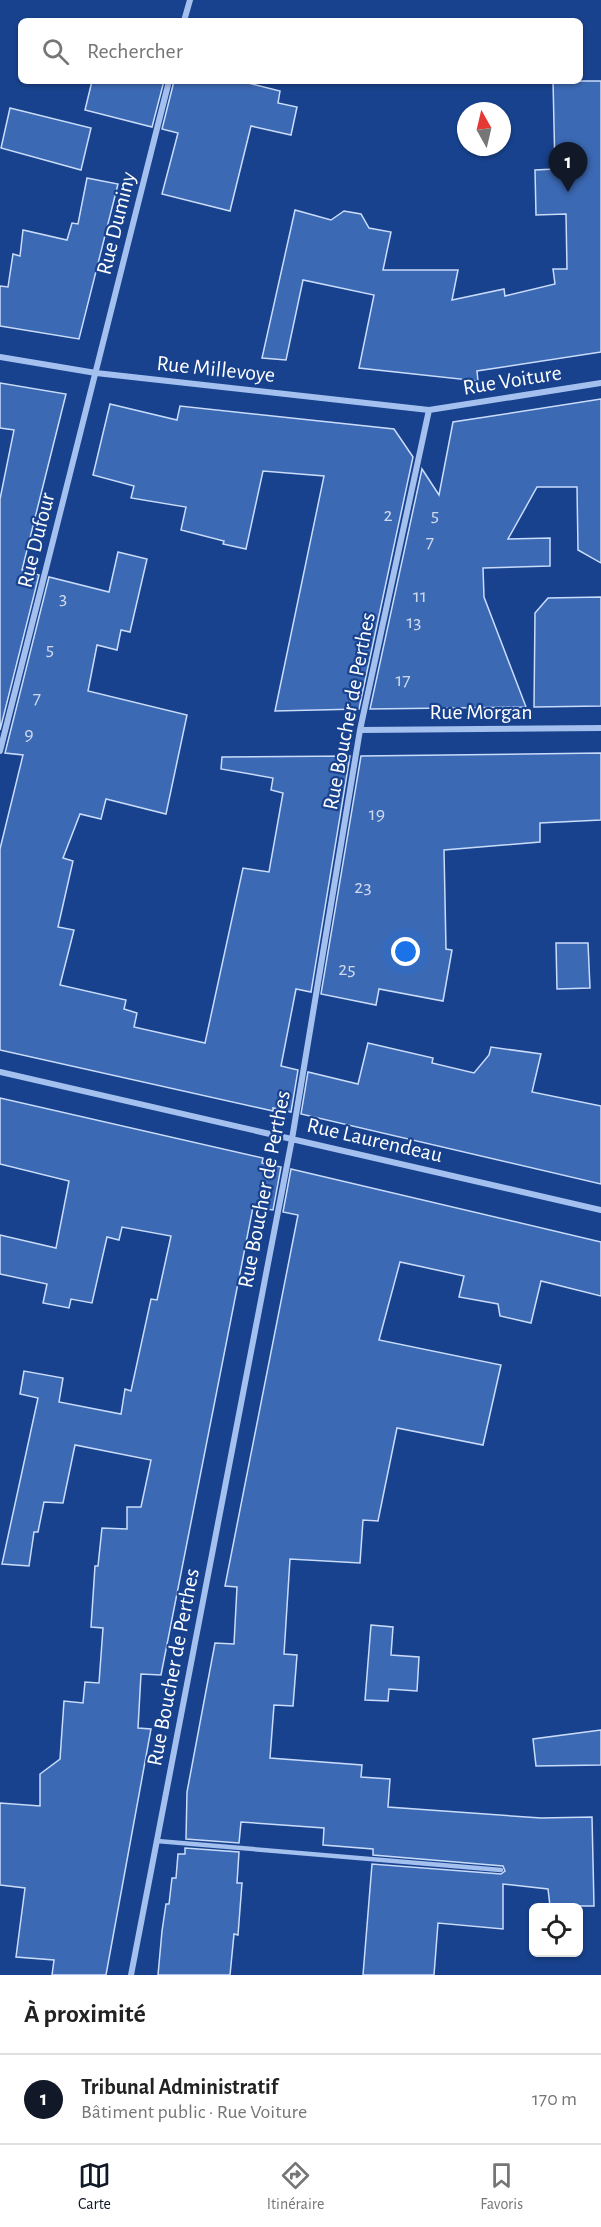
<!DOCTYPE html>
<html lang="fr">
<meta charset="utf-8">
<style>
:root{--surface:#fff;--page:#f6f6f6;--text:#222;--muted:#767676;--line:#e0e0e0;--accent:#111827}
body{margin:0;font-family:"Alegreya Sans",sans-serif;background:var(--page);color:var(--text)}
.controls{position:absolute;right:18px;bottom:18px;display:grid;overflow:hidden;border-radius:9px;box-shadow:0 2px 4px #0004}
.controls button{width:54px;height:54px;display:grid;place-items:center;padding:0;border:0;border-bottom:2px solid var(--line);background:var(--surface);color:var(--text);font:30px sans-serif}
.compass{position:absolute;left:457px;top:102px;width:54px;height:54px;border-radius:50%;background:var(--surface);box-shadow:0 2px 4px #0004;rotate:352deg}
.you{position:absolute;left:406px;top:952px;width:21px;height:21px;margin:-15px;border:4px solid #fff;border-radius:50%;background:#1a73e8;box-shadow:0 0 0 9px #1a73e833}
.badge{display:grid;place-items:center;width:39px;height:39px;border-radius:50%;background:var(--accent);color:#fff;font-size:20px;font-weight:700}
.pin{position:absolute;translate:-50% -50px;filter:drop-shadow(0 2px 3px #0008)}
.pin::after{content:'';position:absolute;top:32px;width:21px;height:18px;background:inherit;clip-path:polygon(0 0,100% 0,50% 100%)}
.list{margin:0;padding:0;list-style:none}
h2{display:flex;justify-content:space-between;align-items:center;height:78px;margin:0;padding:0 24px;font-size:26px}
h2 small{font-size:20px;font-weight:400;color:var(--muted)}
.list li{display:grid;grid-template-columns:39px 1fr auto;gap:18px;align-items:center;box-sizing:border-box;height:90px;padding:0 24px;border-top:2px solid var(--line)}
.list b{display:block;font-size:22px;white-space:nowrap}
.list p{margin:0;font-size:20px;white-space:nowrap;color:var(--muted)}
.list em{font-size:20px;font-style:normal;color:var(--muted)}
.icon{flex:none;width:33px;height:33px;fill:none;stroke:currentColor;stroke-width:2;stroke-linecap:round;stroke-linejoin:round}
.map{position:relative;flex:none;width:601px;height:1975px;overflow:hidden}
.search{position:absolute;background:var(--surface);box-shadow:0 2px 4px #0004;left:18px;right:18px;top:18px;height:66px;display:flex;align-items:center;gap:15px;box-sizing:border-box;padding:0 21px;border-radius:9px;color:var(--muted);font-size:22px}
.sheet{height:168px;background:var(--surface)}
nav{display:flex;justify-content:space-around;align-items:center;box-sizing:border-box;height:84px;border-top:2px solid var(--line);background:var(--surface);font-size:16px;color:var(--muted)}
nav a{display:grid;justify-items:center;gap:3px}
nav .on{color:var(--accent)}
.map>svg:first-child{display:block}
.building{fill:#3c69b4;stroke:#cadcfb;stroke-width:1.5}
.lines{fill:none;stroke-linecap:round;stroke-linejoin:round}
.lane{stroke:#a4c0ef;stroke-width:4.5}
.street{stroke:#a4c0ef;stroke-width:6}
.labels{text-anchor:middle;stroke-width:4.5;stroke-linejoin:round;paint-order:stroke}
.number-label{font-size:20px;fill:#cedaec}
.street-label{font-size:22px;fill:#fff;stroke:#18428d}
</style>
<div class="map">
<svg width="601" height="1975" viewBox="0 0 601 1975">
<rect width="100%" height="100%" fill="#18428d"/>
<path class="building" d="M92,81H164L152,127L85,110Z
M174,81H240L280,91L278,103L297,107L291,135L251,126L230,211L162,194L178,133L162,129Z
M553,81H601V352L477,371L478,381L359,368L374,295L303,280L286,360L262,358L295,210L331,220L344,211L361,214L369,228L391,232L383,270H458L452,300L504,289L505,296L555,284L553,269H567L566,214L536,215L535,170L555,169Z
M10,108L91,128L81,170L1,148Z
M87,178L118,184L79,339L0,326V286L8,287L13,254L20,256L23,230L67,240L72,223L78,224Z
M0,383L66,394L22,570L39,575L0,730V499L14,430L0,428Z
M601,399V563L578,550L577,487H537L508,539L550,538V566L483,568L484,597L526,707L370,709L422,469L439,495L453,422Z
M110,404L177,420L180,406L394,429L413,457L359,709L275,711L324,476L263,471L246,549L223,544L224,541L181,530L186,507L131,498L134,486L93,475Z
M118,552L147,559L130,632L121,630L117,650L97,645L88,691L187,715L166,814L106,799L101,819L80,814L63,858L73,861L58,927L74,930L60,985L126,1000L124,1009L137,1013L134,1027L205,1043L243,868L269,872L283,793L271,790L273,778L221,769L222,757L350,756L311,992L296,989L281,1066L298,1070L291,1112L273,1108V1111L0,1050V849L23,755L5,753L49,577L109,592Z
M601,597V706L534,707L535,613L548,598Z
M601,753V820L540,823V842L444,850L446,949L452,950L443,1001L379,989L376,1005L321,994L361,756Z
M556,943H588L590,988L557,989Z
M368,1043L433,1058L432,1063L474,1073L489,1055L491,1047L541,1054L532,1092L601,1106V1184L301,1114L308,1072L358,1084Z
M0,1098L263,1158L262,1163L281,1167L273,1210L253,1207L161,1675L141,1674L138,1728L151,1729L106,1975H52L54,1960L16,1957L25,1888L0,1885V1803L40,1806V1774L60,1759L64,1701L83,1703L85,1682L99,1683L103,1628L91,1627L95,1566H98L102,1528L127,1529V1507H141L151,1460L75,1445L63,1503L44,1502L38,1532H34L29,1566L2,1564L38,1398L20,1394L24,1371L63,1378L59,1402L121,1414L125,1389L131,1391L151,1299L157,1300L171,1236L122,1227L119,1240L107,1237L92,1303L71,1299L69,1308L43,1303L47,1284L0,1274V1235L56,1248L69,1181L0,1164Z
M291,1169L601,1242V1296L541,1281L531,1323L500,1316L498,1304L459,1297L464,1276L400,1262L379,1340L501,1365L483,1445L397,1428L378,1521L363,1520L360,1563L290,1559L284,1654L297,1655L293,1706L274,1705L270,1758L362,1765L361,1777L390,1779L388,1807L541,1818L592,1817L594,1906H550L548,1889L503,1884V1929L438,1923L434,1975H363L372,1864L501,1874L505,1871L503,1866L373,1855V1849L323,1845L324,1828L241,1822L239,1843L186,1839L187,1792L215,1643L234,1644L237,1587L225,1586L298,1215L283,1212Z
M371,1625L393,1627L391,1655L419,1657L417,1691L389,1689L388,1701L365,1700Z
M601,1730V1765L536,1766L533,1739Z
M185,1848L239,1852L237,1883H242L238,1935L234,1934L230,1975H158L162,1931L166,1904H169L172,1878H176L178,1854H185Z"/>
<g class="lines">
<path class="lane" d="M157,1841L501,1870"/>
<path class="street" d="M184,21L190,0
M0,357L96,373L429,410L601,383
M360,730L601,728
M0,751L169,81
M0,1072L601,1210
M131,1975L292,1139L360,730L429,410"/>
</g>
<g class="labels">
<g class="number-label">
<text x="388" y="521">2</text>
<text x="435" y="521">5</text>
<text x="430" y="548">7</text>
<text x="420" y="602">11</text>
<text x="63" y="604">3</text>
<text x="414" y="628">13</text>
<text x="50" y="655">5</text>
<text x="403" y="686">17</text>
<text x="37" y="704">7</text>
<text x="29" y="740">9</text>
<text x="377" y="820">19</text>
<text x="363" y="893">23</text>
<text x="347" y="975">25</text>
</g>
<g class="street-label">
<text transform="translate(115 223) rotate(-76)" y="8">Rue Duminy</text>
<text transform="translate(216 368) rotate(6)" y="8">Rue Millevoye</text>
<text transform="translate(512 379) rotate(-9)" y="8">Rue Voiture</text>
<text transform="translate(35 540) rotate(-76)" y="8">Rue Dufour</text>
<text transform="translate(348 711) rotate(-79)" y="8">Rue Boucher de Perthes</text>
<text x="481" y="719">Rue Morgan</text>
<text transform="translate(375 1139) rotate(13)" y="8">Rue Laurendeau</text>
<text transform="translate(263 1189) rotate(-79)" y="8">Rue Boucher de Perthes</text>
<text transform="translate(172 1667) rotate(-79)" y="8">Rue Boucher de Perthes</text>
</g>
</g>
</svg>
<div class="controls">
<button><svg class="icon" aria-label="locate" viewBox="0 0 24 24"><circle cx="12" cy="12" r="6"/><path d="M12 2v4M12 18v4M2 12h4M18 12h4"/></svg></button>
</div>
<svg class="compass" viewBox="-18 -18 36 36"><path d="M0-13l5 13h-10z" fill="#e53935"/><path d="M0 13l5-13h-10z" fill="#767676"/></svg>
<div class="you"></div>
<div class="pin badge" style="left:568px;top:192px">1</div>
<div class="search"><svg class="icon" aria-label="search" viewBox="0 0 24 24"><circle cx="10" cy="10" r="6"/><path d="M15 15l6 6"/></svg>Rechercher</div>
</div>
<section class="sheet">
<h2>À proximité<small></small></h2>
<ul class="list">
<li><span class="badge">1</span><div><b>Tribunal Administratif</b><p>Bâtiment public · Rue Voiture</p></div><em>170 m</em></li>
</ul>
</section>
<nav>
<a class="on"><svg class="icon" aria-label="map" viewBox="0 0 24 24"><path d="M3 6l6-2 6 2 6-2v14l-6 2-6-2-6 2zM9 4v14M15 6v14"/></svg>Carte</a>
<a><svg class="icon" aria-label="directions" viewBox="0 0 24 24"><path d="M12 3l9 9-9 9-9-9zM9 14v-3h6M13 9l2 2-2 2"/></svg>Itinéraire</a>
<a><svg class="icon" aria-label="saved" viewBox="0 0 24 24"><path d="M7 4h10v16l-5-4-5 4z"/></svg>Favoris</a>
</nav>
